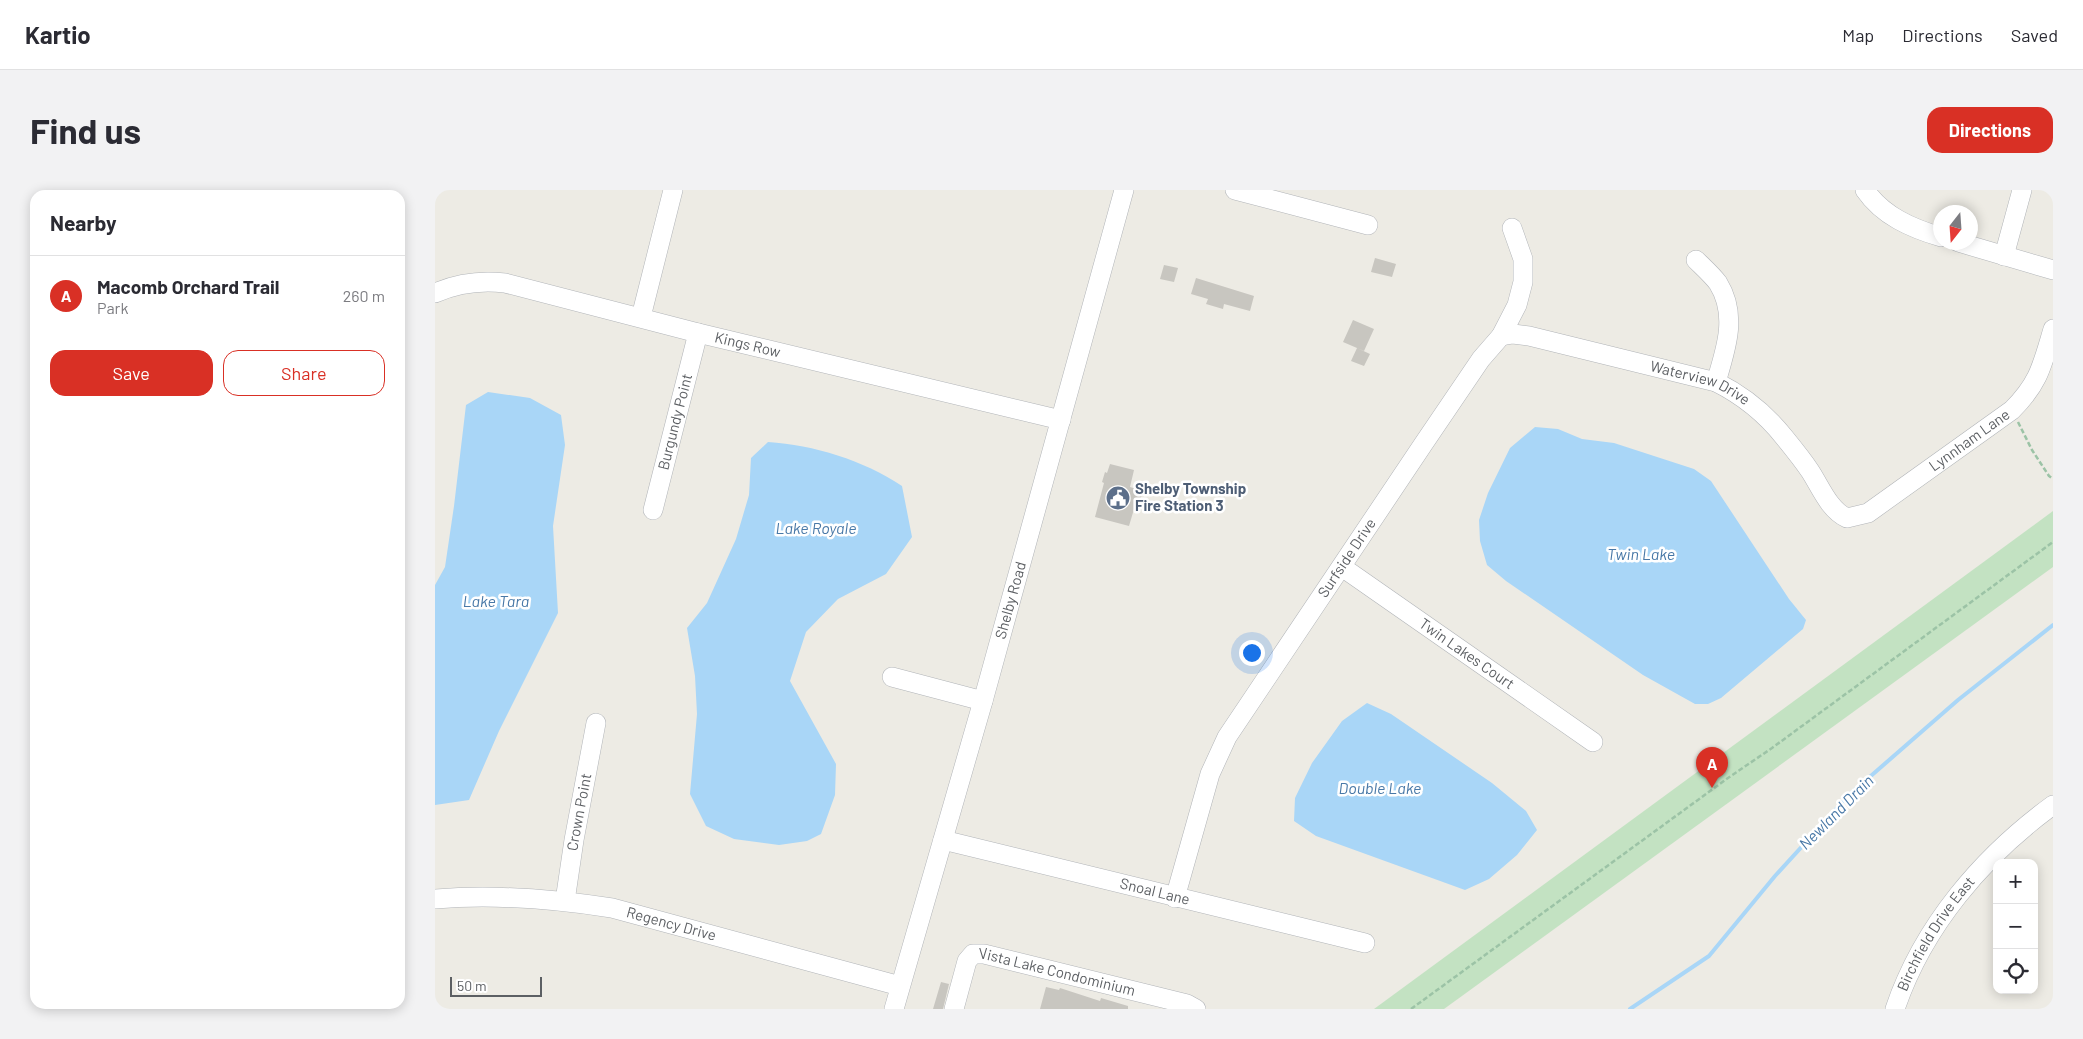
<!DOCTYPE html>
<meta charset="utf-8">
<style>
:root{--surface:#fff;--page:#f2f2f3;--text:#2b2b33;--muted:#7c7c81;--line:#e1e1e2;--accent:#d93025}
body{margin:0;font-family:Barlow,sans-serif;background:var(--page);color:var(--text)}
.controls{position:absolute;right:15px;bottom:15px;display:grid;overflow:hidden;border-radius:10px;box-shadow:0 2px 12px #0003}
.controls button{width:45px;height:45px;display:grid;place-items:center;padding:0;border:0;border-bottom:1px solid var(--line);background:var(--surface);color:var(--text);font:25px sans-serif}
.compass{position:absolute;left:1498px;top:15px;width:45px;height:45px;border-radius:50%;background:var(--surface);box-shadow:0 2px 12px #0003;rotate:197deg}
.scale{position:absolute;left:15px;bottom:12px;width:92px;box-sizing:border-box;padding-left:5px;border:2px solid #5c5f63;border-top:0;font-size:14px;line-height:18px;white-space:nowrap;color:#5c5f63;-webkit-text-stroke:4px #fff;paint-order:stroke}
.you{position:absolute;left:816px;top:462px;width:18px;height:18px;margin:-12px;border:4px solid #fff;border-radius:50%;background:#1a73e8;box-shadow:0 0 0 8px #1a73e833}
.badge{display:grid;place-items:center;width:32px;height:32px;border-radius:50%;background:var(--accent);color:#fff;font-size:16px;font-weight:700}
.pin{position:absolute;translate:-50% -41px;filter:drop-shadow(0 1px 2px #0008)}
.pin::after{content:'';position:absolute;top:26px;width:18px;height:15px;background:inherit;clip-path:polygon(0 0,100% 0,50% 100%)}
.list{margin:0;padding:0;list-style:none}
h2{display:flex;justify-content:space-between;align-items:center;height:65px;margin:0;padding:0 20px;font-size:21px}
h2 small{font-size:16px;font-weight:400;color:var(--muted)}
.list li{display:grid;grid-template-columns:32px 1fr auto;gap:15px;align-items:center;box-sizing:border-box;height:80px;padding:0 20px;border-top:1px solid var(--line)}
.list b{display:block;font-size:19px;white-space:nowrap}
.list p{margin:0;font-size:16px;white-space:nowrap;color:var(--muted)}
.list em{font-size:16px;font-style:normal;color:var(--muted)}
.actions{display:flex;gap:10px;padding:15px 20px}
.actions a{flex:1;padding:11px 0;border:1px solid var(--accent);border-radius:15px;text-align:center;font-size:18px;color:var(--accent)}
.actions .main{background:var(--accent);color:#fff}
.icon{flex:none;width:28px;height:28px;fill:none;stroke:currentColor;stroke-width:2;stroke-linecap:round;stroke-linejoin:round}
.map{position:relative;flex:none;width:1618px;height:819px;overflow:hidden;border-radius:15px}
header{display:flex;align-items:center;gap:30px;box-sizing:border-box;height:70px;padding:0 25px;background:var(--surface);border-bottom:1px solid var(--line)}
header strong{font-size:24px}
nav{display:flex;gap:28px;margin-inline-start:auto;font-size:18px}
.intro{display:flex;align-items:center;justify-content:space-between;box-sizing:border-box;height:120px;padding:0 30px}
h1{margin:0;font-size:35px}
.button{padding:12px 22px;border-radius:15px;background:var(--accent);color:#fff;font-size:18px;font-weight:700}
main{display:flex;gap:30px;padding:0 30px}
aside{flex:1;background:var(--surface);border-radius:15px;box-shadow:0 2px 12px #0003}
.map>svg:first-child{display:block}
.green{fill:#c3e2c2}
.water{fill:#a9d6f7}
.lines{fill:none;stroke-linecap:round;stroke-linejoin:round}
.stream{stroke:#a9d6f7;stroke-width:4}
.building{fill:#c8c6c0}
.minor-casing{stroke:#b1b4b8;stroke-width:20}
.path{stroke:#9cc3a6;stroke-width:2.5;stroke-dasharray:5 2.5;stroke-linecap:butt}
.minor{stroke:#fff;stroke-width:19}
.labels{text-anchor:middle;stroke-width:5;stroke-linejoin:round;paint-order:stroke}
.street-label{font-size:15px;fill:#5c5f63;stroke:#fff}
.service-label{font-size:15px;font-weight:bold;fill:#4e5e75;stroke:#fff;text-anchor:start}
.water-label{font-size:16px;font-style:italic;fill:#4878a7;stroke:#fff}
</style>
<header>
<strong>Kartio</strong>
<nav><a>Map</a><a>Directions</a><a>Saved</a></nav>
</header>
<div class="intro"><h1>Find us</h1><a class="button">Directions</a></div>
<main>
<aside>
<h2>Nearby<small></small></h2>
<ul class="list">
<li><span class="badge">A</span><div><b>Macomb Orchard Trail</b><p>Park</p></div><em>260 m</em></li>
</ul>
<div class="actions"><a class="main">Save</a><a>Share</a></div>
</aside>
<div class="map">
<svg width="1618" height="819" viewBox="0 0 1618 819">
<rect width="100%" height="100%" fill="#edebe4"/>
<path class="green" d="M1618,321V377L1009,819H939Z"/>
<path class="water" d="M53,202L95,208L126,225L130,255L118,336L123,423L64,541L34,610L0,615V395L10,377L19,316L31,215Z
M1100,237L1123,239L1147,249L1179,253L1259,279L1276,291L1354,409L1371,430L1368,439L1286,508L1273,514H1260L1208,485L1071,391L1052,375L1045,351L1044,330L1053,303L1075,258Z
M333,252C379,255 428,270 467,296L477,347L451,384L403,409L371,442L355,491L401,574L400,605L386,644L372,651L344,655L299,649L271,636L255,604L262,524L260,486L252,438L272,413L301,349L314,305L316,268Z
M932,513L956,524L1057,593L1091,621L1102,640L1082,665L1054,689L1030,700L881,646L859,631L860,608L877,573L907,531Z"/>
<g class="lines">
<path class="stream" d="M1195,819L1274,766L1340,686L1414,605L1523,510L1618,435"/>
</g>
<path class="building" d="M940,68L961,74L957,87L936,82Z
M729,75L743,78L739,92L725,89Z
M761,88L819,106L815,121L789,114L788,119L771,114L773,109L756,104Z
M918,130L939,139L929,161L908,152Z
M922,158L935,164L929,176L916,171Z
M675,274L699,280L695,297L708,301L702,320L699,319L694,336L660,327L669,293L667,292L670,282L672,283Z
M506,792L514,794L508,819H498Z
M611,797L624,800L625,798L665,811L666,808L693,816V819H605Z"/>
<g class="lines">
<defs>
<g id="minor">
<path d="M800,0L933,35"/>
<path d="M1430,0C1448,26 1476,38 1506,47"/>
<path d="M1523,52L1618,80"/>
<path d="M1569,66L1587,0"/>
<path d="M1261,70C1268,77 1277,85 1283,93C1303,125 1291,159 1281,192"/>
<path id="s1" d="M0,103C23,93 45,90 70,93L263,143L626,230"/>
<path d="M206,127L238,0"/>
<path id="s2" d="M1066,146L1078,144L1094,146L1281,192C1309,206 1330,223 1349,247C1358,258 1367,269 1375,281C1385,296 1394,320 1412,328L1433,323L1577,220C1604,193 1607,176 1618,139"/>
<path id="s3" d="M218,320L263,143"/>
<path id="s4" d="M907,377L1158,552"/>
<path d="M457,487L548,511"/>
<path id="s5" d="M508,650L930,753"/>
<path id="s6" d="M740,708L775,584L792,547L989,253L1046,169L1066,146L1082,115L1088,92V69L1077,38"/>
<path id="s7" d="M0,709C59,704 119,709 177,718L465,796"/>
<path id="s8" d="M130,711L139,650L161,533"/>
<path id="s9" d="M459,819L548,511L689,0"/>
<path id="s10" d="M519,819L532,771L538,764H549L752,814L761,819"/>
<path id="s11" d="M1460,819C1488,736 1548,666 1618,615"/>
</g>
</defs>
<use href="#minor" class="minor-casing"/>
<path class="path" d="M1583,232L1597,260L1614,286L1618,289
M976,819L1293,588L1337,558L1618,352"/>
<use href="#minor" class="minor"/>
</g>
<defs>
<symbol id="civic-disc" viewBox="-11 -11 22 22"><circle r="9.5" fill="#5c6f8a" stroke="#fff"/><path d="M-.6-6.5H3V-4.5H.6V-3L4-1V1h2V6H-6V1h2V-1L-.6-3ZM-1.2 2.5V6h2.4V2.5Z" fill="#fff"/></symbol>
</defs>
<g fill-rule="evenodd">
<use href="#civic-disc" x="669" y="294" width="28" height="28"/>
</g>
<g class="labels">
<g class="street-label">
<text dy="5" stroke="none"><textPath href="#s1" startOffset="322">Kings Row</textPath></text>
<text dy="5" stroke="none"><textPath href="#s2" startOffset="206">Waterview Drive</textPath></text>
<text dy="5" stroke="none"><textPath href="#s3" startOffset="91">Burgundy Point</textPath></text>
<text dy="5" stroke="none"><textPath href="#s2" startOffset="559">Lynnham Lane</textPath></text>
<text dy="5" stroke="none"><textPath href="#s6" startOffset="385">Surfside Drive</textPath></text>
<text dy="5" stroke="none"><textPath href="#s9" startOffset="425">Shelby Road</textPath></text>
<text dy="5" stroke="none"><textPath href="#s4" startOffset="152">Twin Lakes Court</textPath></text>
<text dy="5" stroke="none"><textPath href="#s8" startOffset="90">Crown Point</textPath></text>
<text dy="5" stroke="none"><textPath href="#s5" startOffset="218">Snoal Lane</textPath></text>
<text dy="5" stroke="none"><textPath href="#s7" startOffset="239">Regency Drive</textPath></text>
<text dy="5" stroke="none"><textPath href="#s11" startOffset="86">Birchfield Drive East</textPath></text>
<text dy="5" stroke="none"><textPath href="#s10" startOffset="145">Vista Lake Condominium</textPath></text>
</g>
<g class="service-label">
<text x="700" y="304">Shelby Township<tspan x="700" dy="17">Fire Station 3</tspan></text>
</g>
<g class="water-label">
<text x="381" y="344">Lake Royale</text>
<text x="1206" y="370">Twin Lake</text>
<text x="61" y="417">Lake Tara</text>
<text x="945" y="604">Double Lake</text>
<text transform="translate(1401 622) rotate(-45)" y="6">Newland Drain</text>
</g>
</g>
</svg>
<div class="controls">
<button>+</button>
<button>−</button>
<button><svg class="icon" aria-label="locate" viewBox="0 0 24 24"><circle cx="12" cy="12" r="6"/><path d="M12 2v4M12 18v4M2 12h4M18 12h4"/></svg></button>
</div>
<svg class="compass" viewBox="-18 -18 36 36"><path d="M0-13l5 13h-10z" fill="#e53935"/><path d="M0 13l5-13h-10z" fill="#7c7c81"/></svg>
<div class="scale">50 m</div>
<div class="you"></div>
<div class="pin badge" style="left:1277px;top:598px">A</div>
</div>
</main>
